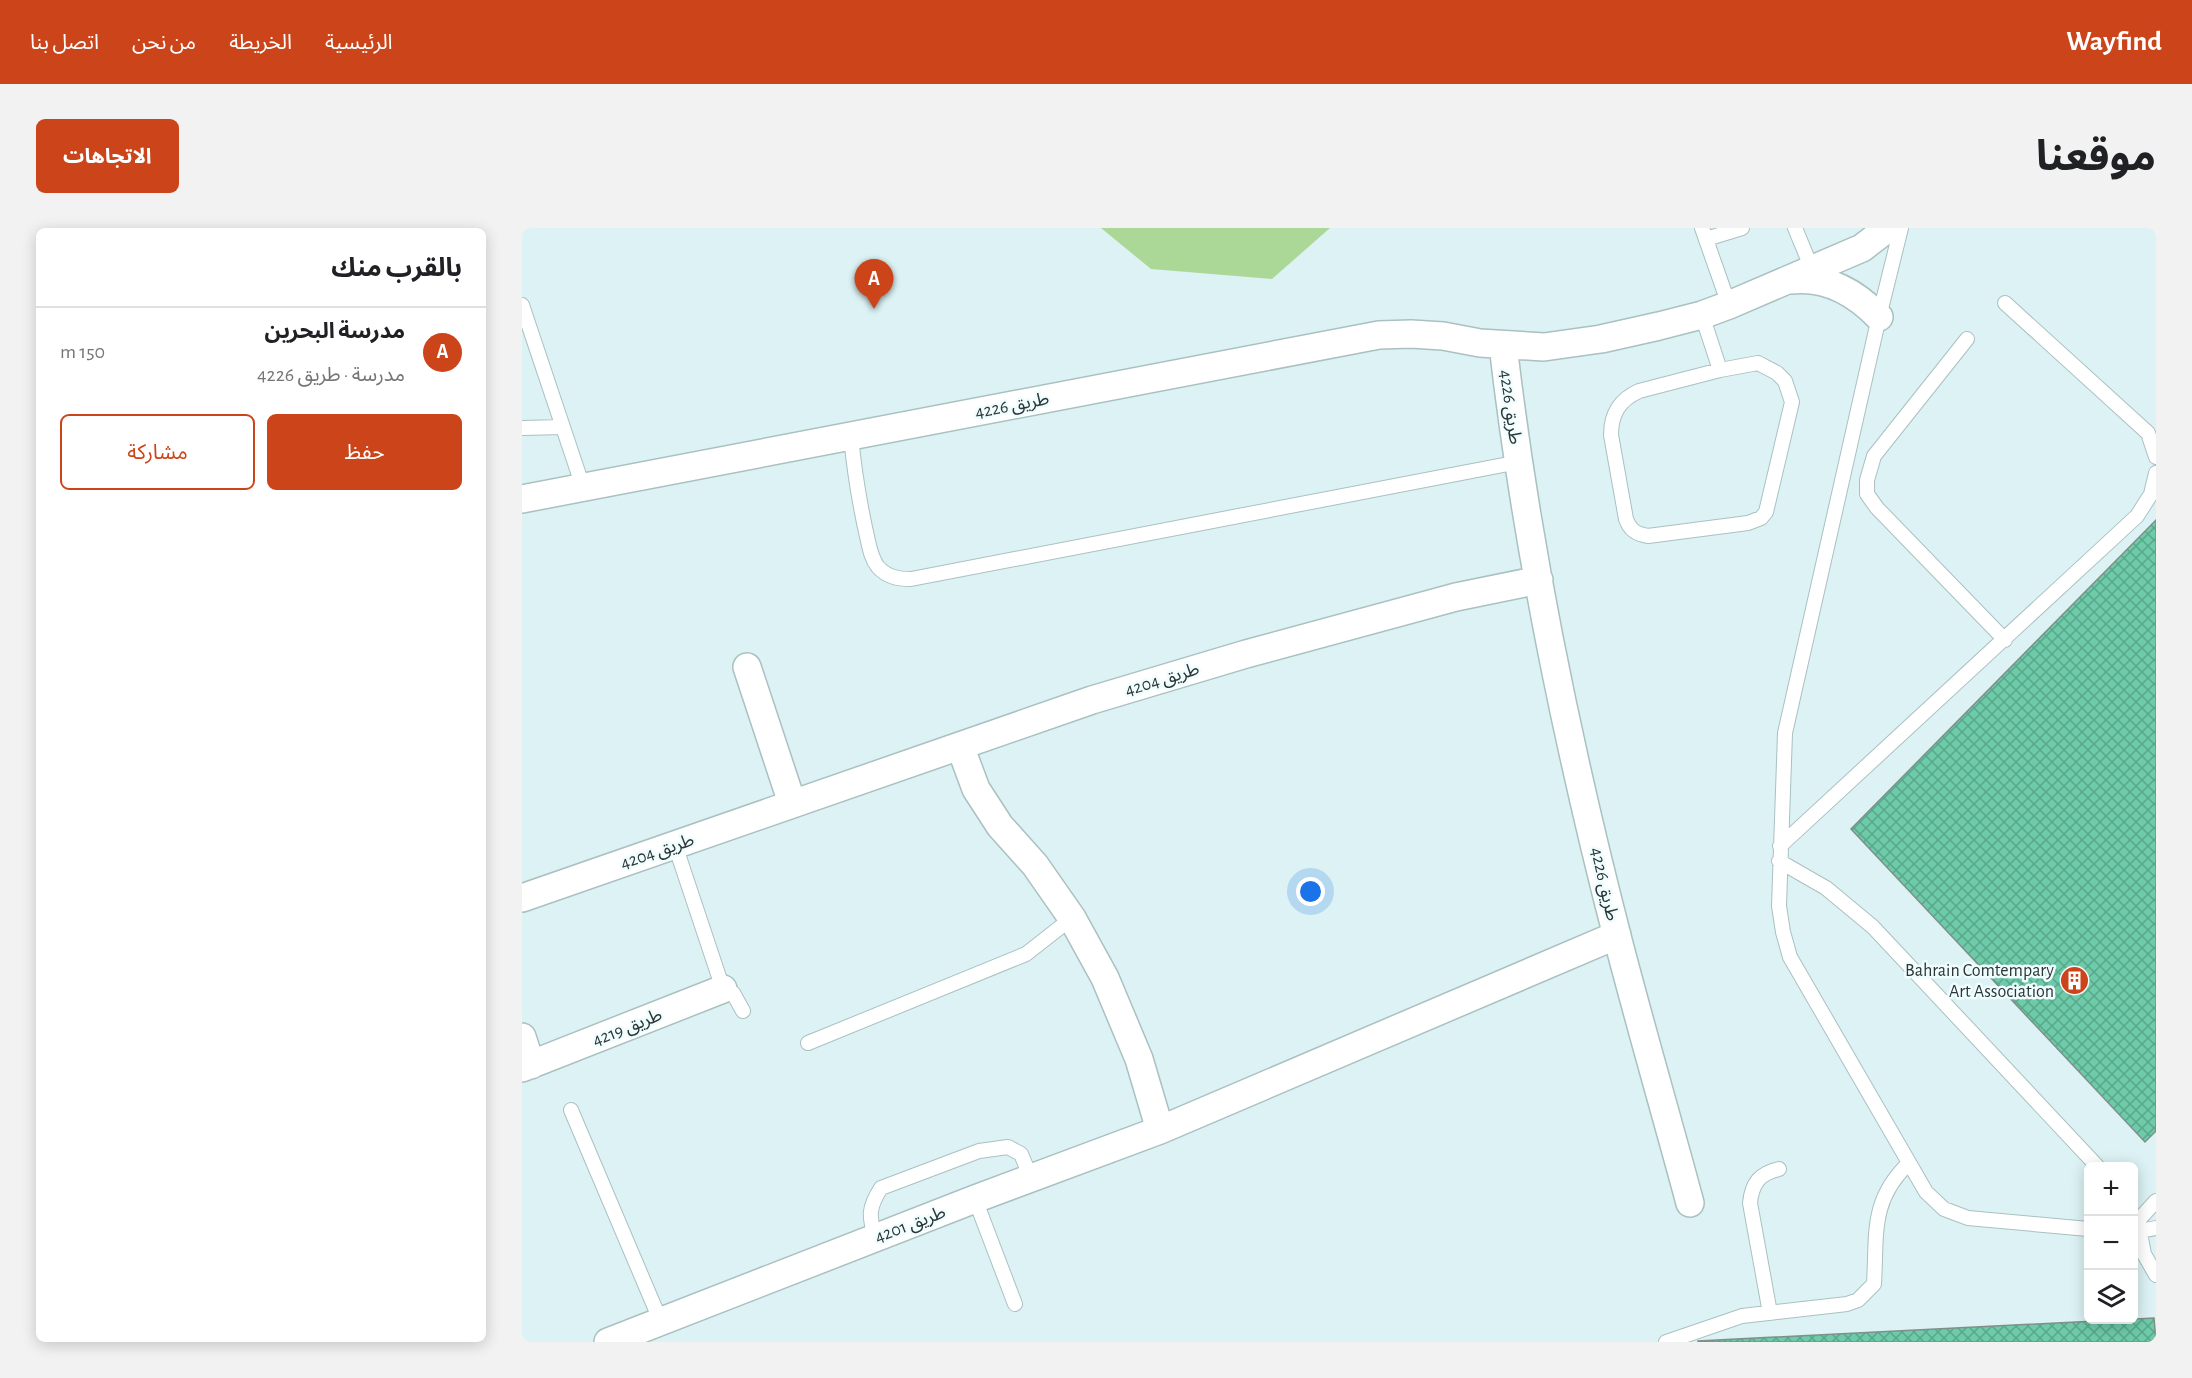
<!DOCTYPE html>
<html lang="ar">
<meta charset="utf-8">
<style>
:root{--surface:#fff;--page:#f2f2f2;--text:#202124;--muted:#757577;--line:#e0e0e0;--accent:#cc4419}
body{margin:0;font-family:"Alegreya Sans","Noto Sans Arabic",sans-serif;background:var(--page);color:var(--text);direction:rtl}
.controls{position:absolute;right:18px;bottom:18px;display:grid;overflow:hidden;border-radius:9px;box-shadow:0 3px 15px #0003}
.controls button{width:54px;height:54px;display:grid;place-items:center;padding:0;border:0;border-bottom:2px solid var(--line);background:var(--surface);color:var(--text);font:30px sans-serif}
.you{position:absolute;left:789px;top:664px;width:21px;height:21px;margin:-15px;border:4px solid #fff;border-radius:50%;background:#1a73e8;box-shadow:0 0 0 9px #1a73e833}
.badge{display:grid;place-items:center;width:39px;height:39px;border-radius:50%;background:var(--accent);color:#fff;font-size:20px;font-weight:700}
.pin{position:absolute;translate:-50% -50px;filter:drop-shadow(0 2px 3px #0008)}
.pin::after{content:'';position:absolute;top:32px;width:21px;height:18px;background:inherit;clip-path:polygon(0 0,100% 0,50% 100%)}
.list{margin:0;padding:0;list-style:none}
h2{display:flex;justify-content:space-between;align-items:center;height:78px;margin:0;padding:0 24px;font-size:26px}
h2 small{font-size:20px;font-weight:400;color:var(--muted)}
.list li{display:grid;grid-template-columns:39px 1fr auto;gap:18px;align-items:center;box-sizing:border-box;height:90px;padding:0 24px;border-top:2px solid var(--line)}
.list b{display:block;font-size:22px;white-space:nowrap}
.list p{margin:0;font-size:20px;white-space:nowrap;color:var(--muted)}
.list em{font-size:20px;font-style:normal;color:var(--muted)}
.actions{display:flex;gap:12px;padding:18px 24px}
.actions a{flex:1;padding:14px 0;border:2px solid var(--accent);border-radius:9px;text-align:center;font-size:21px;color:var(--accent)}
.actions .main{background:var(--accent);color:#fff}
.icon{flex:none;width:33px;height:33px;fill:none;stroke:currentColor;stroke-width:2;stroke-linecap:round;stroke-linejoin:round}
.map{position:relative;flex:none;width:1634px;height:1114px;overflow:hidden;direction:ltr;border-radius:9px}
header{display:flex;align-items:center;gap:36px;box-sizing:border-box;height:84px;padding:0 30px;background:var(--accent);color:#fff}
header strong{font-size:28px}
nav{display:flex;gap:33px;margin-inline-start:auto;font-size:21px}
.intro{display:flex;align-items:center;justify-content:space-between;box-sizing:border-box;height:144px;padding:0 36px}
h1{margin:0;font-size:42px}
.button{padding:15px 27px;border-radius:9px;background:var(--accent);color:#fff;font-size:21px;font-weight:700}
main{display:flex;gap:36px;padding:0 36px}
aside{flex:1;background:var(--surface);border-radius:9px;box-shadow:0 3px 15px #0003}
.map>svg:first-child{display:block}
.garden{fill:#abd896}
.building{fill:url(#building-cross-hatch);stroke:#7f9089;stroke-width:1.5}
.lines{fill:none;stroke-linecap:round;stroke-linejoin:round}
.lane-casing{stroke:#aac0c1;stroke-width:16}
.street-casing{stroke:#aac0c1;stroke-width:30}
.lane{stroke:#fff;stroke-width:14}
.street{stroke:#fff;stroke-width:27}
.labels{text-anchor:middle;stroke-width:5;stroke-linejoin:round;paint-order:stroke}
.street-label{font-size:18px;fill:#2d3636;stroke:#f0fdfe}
.poi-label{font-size:18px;fill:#2d3636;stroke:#f0fdfe;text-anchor:end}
</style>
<header>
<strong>Wayfind</strong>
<nav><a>الرئيسية</a><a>الخريطة</a><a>من نحن</a><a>اتصل بنا</a></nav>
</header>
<div class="intro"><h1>موقعنا</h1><a class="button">الاتجاهات</a></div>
<main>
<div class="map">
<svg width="1634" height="1114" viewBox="0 0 1634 1114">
<defs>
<pattern id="building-cross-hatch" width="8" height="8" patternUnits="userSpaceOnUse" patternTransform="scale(1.5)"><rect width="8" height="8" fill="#6dcbaa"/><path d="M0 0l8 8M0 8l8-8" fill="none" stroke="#5aa68b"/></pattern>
</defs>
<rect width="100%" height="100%" fill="#dcf2f4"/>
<path class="garden" d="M579,0H808L750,51L629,41Z"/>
<path class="building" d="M1634,292V903L1623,914L1329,601Z
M1632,1090L1634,1114H1176V1113Z"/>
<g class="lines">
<defs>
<path id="lane" d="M1180,0L1207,77
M1273,0L1290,41
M1379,0L1357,89L1263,505L1257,678L1261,704L1268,729L1404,964L1422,981L1446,990L1566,1001
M1184,11L1220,0
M1483,75L1626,205L1634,229
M0,77L61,259
M1180,87L1198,142
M1445,111L1352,228L1345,252V266L1355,280L1483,412
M1236,135L1255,145L1263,153L1270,174L1244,284L1239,290L1226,295L1126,308C1114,306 1108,302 1104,291L1089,207C1089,186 1097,172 1117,163L1198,142Z
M0,200L41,199
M329,208C332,241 337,272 344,304C347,316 348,329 356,339C365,349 376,351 389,351L997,234
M153,617L201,761L211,765L221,783
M1258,618L1615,288L1629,266L1634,245
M1257,633L1304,660L1351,699L1575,938
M286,815L504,726L550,690
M49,882L139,1094
M453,971L493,1076
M1612,997L1634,973
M1612,1004L1634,1000
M1618,1005L1622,1026L1634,1047
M353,1010C347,988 346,980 359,960L457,923L486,919L499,926L509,950
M1248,1085L1228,975C1230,955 1238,945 1257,941
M1144,1114L1220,1088L1325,1076L1336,1072L1352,1056C1355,1006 1348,972 1387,935"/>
<path id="street" d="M1269,52C1304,48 1333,64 1357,89
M981,117C1004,316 1045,514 1095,708C1118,797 1144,886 1168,975
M0,271L857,107L889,106L921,108L958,115L1022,119L1079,111L1137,98L1180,87L1207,77L1340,20L1366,0
M225,439L270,575
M438,518L454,561L478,598L513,637L550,690L583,750L617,831L638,902
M0,670L570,472L724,426L934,369L1017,352
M0,809L9,837
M0,840L201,761
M86,1114L453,971L638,902L1095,707"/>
</defs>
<use href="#lane" class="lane-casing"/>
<use href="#street" class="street-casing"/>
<use href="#lane" class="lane"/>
<use href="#street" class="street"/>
</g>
<defs>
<symbol id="building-disc" viewBox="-11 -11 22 22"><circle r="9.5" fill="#cc4419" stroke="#f0fdfe"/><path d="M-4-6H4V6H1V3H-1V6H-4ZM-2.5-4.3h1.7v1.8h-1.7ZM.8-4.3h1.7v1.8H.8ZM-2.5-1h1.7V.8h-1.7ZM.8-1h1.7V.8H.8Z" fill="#fff"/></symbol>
</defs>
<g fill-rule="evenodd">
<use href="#building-disc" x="1536" y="736" width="33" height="33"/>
</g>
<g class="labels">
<g class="street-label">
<text transform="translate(490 177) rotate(-11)" y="6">طريق 4226</text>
<text transform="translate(989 179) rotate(82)" y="6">طريق 4226</text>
<text transform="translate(640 451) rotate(-17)" y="6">طريق 4204</text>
<text transform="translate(135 623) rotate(-19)" y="6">طريق 4204</text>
<text transform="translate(1083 656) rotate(77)" y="6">طريق 4226</text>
<text transform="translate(105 799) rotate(-22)" y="6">طريق 4219</text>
<text transform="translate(388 996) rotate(-21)" y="6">طريق 4201</text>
</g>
<g class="poi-label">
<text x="1532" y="748">Bahrain Comtempary<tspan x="1532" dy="21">Art Association</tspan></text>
</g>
</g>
</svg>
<div class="controls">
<button>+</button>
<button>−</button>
<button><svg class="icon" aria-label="layers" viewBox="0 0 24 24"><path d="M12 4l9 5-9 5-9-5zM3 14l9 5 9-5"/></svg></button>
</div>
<div class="you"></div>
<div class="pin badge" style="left:352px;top:81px">A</div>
</div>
<aside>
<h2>بالقرب منك<small></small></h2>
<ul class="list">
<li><span class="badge">A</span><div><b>مدرسة البحرين</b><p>مدرسة · طريق 4226</p></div><em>150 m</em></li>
</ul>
<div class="actions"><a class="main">حفظ</a><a>مشاركة</a></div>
</aside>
</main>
